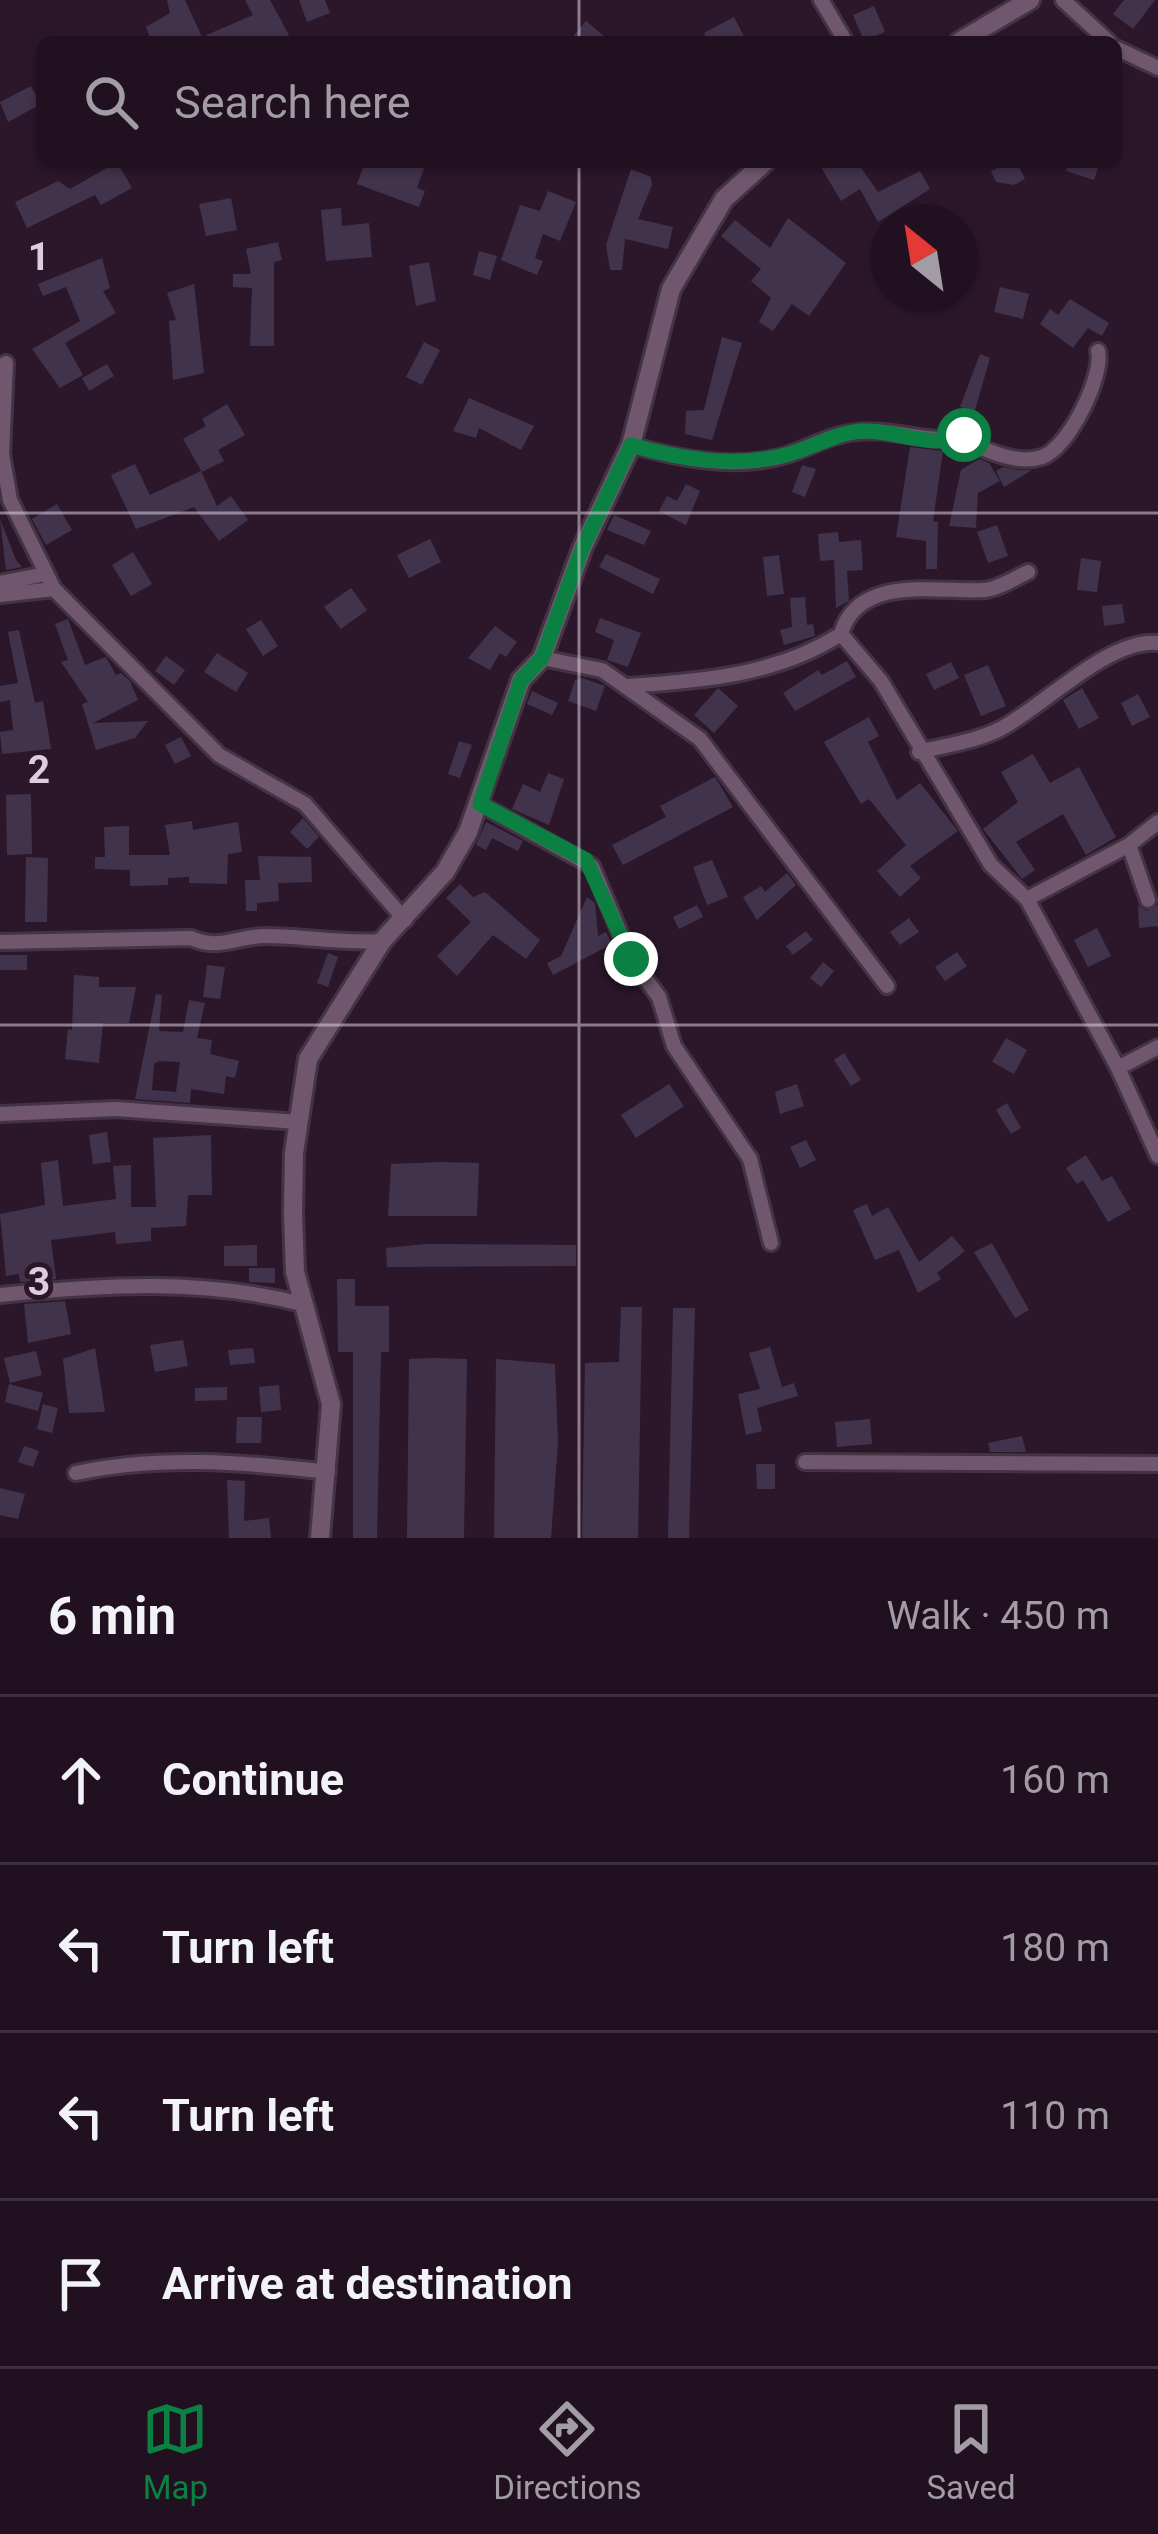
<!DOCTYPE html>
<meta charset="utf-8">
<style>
:root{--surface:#211120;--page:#291a29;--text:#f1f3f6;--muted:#a29da5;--line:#3e313e;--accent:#0b8043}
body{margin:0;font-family:Roboto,sans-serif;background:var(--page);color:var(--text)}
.compass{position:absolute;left:870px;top:204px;width:108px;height:108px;border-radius:50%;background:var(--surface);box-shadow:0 3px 9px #0004;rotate:330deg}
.stop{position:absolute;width:36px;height:36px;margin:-27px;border:9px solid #0b8043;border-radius:50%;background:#fff}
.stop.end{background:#0b8043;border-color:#fff;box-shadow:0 3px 12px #0008}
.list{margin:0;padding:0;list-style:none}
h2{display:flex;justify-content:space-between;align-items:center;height:156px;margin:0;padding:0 48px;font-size:51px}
h2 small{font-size:39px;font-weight:400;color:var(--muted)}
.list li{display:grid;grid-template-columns:78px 1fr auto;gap:36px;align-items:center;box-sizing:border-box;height:168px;padding:0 48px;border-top:3px solid var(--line)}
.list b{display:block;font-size:45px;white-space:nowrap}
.list em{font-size:39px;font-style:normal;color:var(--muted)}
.icon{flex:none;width:66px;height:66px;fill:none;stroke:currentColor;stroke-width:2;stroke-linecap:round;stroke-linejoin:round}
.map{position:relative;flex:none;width:1158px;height:1538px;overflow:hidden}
.search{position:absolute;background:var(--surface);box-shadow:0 3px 9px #0004;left:36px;right:36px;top:36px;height:132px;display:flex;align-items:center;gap:30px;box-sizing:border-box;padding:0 42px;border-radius:18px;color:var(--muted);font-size:45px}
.sheet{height:828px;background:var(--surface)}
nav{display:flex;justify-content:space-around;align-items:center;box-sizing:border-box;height:168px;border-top:3px solid var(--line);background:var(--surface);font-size:33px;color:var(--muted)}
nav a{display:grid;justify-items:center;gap:6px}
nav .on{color:var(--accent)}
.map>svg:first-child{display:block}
.building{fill:#42334c;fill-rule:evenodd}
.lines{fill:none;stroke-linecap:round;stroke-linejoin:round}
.street-casing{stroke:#433443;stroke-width:20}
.secondary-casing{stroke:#433443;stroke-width:24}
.street{stroke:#70576d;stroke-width:14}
.secondary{stroke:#70576d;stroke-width:18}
.route{stroke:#0b8043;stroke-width:15}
.grid{fill:none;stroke:#dccedb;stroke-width:3;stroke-opacity:0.55}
.grid-label{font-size:39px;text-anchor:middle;font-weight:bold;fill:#dccedb;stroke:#2c172a;stroke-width:10;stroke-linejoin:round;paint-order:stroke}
</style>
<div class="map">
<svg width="1158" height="1538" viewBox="0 0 1158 1538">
<rect width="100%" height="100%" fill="#2c172a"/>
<path class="building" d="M167,0H185L202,37L253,15L245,0H270L289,35L276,42H152L146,27L170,13Z
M299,0H325L330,13L307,22Z
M1124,0H1155L1133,29L1113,14Z
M874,6L885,32L864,41L853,15Z
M734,17L747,42H708L704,33Z
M586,21L611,42H568Z
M31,86L41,104L8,122L0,102Z
M117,162L132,188L101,205L95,195L27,228L15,202L58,181L70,189Z
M365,162H406L424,168L417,188L425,191L419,207L357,184Z
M818,162H857L878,192L920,171L930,189L878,222L860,189L841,201Z
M1010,162H1017L1025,179L1014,185L996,182L991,171Z
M1069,162H1100L1094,180L1066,171Z
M631,169L651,177L652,185L638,219L673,227L668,249L625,239L622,270H610L606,245Z
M548,191L576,202L560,241L543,234L535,258L543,261L537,275L501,260L520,205L540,211Z
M231,198L237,230L206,236L199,204Z
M341,208L342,226L369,223L372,257L326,261L321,210Z
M788,218L846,263L809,316L792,304L773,331L759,322L771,298L751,281L761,269L721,236L735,220L770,248Z
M278,242L282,260L274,262V346H250L252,288L233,287V274H251L246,249Z
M479,251L497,256L490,280L473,275Z
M102,258L110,288L103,291L116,313L65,343L83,375L60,388L32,349L80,321L66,287L43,296L38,284Z
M429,262L436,301L416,306L409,266Z
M194,284L204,373L173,380L169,321L176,320L167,293Z
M1000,287L1029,294L1023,319L994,312Z
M1070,299L1109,323L1102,336L1088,328L1073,348L1040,324L1050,309L1058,315Z
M722,337L742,343L712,440L685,434L686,411L704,410Z
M424,342L440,350L422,385L406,377Z
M980,354L990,358L975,410L960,407Z
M107,364L114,376L89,391L82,378Z
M469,398L534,426L521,450L479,428L476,438L453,431Z
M227,404L245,435L218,450L224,461L202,472L183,439L206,426L202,419Z
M910,447L943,451L933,521L938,522L937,569H926V541L896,537Z
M979,459L989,463L1000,481L978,493L976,528L949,526L961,470Z
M135,464L150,495L201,471L217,506L231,496L248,520L219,541L194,507L136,529L111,475Z
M802,465L816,469L805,497L792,492Z
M1003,467L1019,470H1032L1004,487L996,471Z
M686,484L700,491L686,525L659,511L667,496L677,501Z
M57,504L72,530L46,545L32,519Z
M614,515L651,531L644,545L607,530Z
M0,519L16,560L22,567L6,570Z
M997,525L1008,556L988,563L977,532Z
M838,532L839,542L861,540L863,570L847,571L849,601L836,608L834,560L820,561L818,534Z
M430,539L441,562L409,578L397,555Z
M133,552L152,584L131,596L112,565Z
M606,554L660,579L653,594L599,567Z
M779,555L784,594L767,596L763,557Z
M1081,558L1101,561L1097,592L1077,590Z
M351,588L367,610L341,629L324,607Z
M805,597L807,625L813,624L815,636L784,645L780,630L792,627L790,598Z
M1122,604L1125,623L1104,626L1102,606Z
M600,618L641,633L628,667L607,660L614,640L595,632Z
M68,619L85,665L106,657L116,675L121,673L130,681L138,700L93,723L148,721L135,738L96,750L82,704L88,702L61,662L68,660L55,624Z
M261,620L278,646L263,656L246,629Z
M495,626L517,642L506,657L500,653L490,670L468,658Z
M19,630L35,703L43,701L51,749L2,754L0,732L13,730L10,700L0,702V686L18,683L8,632Z
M217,653L248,673L236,692L204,672Z
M166,656L185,670L174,685L155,671Z
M847,661L856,677L795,711L783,693L818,670L822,675Z
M951,662L959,678L934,690L926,674Z
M988,665L1006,706L981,716L964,675Z
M582,678L605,686L596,711L568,701L575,680Z
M718,688L738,706L714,733L694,715Z
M1082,688L1099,718L1079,729L1063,700Z
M532,691L558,703L552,715L527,704Z
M1138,694L1150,717L1132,726L1121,703Z
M869,717L879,736L868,742L897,800L920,783L958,831L910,866L921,878L900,897L877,871L906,845L869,799L861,804L824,742Z
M181,737L191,756L175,764L165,745Z
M459,741L472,745L460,778L448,774Z
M1033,754L1050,783L1079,767L1116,837L1086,855L1063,814L1016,842L1035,870L1022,879L983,829L1018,802L1001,772Z
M548,773L564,779L549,825L512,809L523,784L540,792Z
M715,777L733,807L623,865L612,845L666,817L660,806Z
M31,794L32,854L7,855L6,795Z
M303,818L319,837L307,849L290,832Z
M192,821L193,830L238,822L242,852L228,854L227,884L189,883V877L168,878V885L130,886V870L95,869V857H105L104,827L129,826V855H170L165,825Z
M486,822L523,841L518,851L492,838L486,850L476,845Z
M258,856L311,857L312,882L278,883L279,901L257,903V911H246L245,880H260Z
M26,857L48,858L47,922H25Z
M712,860L728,897L707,905L693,867Z
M787,873L796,885L757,920L743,897L761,886L765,892Z
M460,884L473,897L485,892L540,940L526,959L493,935L457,976L437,956L471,922L446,898Z
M587,897L595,903L598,936L606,932L612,944L553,975L547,963L561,956Z
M697,905L703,917L679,929L673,917Z
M1158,905V926L1139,928L1138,906L1147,911Z
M909,918L919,932L900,945L890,932Z
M1097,928L1111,956L1088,967L1074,940Z
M806,931L813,940L793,955L786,946Z
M957,952L967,966L945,981L935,967Z
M328,953L338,957L328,987L317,983Z
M0,955H27V970H0Z
M823,962L834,971L821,987L810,978Z
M207,965L225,967L220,999L203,997Z
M74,975L99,977V987H136L129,1023H103L99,1063L65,1059L68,1029L72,1030Z
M156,994L162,995L159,1031L183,1032L189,1000L205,1003L197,1038L212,1040L210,1054L239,1061L235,1078L226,1076L224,1094L191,1089L190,1103L135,1099ZM159,1061L180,1062L176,1092L152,1090L154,1064Z
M1006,1038L1027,1050L1014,1074L992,1062Z
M844,1053L861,1080L851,1086L834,1060Z
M669,1084L684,1106L636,1138L621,1115Z
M797,1084L804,1106L780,1114L775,1092Z
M1007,1103L1021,1128L1011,1134L996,1110Z
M107,1132L111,1162L93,1164L89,1135Z
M211,1135L212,1195H188L186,1226L151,1228V1241L116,1244L115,1232L51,1240L56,1279L20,1282L19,1274L6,1276L0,1214L45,1205L41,1163L58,1160L63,1206L116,1199L113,1166L131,1165V1207H156L153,1138Z
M806,1140L816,1160L800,1168L790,1147Z
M1086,1155L1102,1181L1112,1176L1131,1209L1108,1222L1083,1180L1077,1184L1066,1168Z
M440,1162L479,1163L477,1216H388L391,1164Z
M867,1204L872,1216L888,1207L919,1262L952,1236L965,1251L937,1273L941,1279L918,1293L899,1250L875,1260L853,1210Z
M992,1243L1029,1310L1015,1318L974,1252Z
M425,1244L576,1245V1266L387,1267L386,1248Z
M257,1245V1266H224V1246Z
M249,1268H275V1283L249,1282Z
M337,1279H355V1306H389V1352H381L377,1538H353V1352H338Z
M65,1301L71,1334L28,1343L24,1304Z
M621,1307H642L638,1538H582L585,1363L619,1362Z
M673,1308H695L689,1538H668Z
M183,1340L188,1366L155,1372L150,1345Z
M770,1347L782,1387L794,1383L798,1396L757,1408L762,1431L746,1435L738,1394L760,1389L749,1353Z
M95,1348L105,1412L69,1413L63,1359Z
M253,1348L255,1363L230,1365L228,1350Z
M36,1351L42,1375L10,1383L4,1358Z
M432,1358L467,1359L464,1538H407L409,1359Z
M496,1359L555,1364L558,1442L551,1538H494Z
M9,1384L43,1393L38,1411L5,1402Z
M279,1385L281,1410L261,1412L259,1387Z
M227,1387V1400L195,1401V1388Z
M43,1404L58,1408L52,1433L37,1429Z
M237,1417H262L261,1443H236Z
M870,1419L872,1444L837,1447L835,1422Z
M1022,1436L1026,1452H990L988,1443Z
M24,1446L39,1451L33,1467L18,1462Z
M756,1464H775V1489H757Z
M227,1480L245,1481L244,1521L269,1518L271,1538H229Z
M0,1488L25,1494L18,1519L0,1515Z"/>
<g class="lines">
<defs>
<path id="street" d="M821,0L846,42
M1063,0L1109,42
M1116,48L1158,68
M6,363L2,454L10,500L54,589L219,755L305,804L405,920
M958,439C984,448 1015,466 1042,457C1068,449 1104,376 1098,351
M631,445C680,459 736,470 787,455C811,447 832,434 857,432C891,428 924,442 958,439L971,420
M0,583L46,574
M0,595L54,589
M841,634L881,681L991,865L1027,899L1118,1068L1158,1156
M542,658L602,670L700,739L887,986
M628,686C702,681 778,675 841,634C858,573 941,593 984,590C998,589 1015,578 1028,572
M919,752C946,745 978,741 1002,728C1045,705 1109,638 1158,643
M480,804L592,866L631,959L659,997L674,1046L750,1159L771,1243
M1129,845L1158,822
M1027,899L1129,845L1148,900
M0,942L191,938C221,951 235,936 266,936C305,936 342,944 382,941
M1118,1068L1158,1047
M0,1114L116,1109L298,1122
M0,1295C102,1285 201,1278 302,1304
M805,1462L1158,1464
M76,1473C159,1455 244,1462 328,1472"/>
<path id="secondary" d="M959,42L1030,0
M320,1538L331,1404L295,1272L293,1213L294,1153L308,1059L382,941L445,872L468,832L521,680L542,658L582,549L631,445L671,289L724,199L765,162"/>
</defs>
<use href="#street" class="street-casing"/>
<use href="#secondary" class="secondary-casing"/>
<use href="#street" class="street"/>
<use href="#secondary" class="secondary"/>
</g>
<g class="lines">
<path class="route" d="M631,959L586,860L480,804L521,680L542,658L582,549L631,445C680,459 730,467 781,456C809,451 832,433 862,431C894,429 935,451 964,435"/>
</g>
<path class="grid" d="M579,0V42M579,162V1538M0,513H1158M0,1025H1158"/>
<g class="grid-label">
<text x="39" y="270">1</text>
<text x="39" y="783">2</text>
<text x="39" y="1295">3</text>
</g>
</svg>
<svg class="compass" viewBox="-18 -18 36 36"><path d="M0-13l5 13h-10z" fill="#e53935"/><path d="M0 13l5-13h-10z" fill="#a29da5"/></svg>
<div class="stop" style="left:964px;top:435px"></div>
<div class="stop end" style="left:631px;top:959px"></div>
<div class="search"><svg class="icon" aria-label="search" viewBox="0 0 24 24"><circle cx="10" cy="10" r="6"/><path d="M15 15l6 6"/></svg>Search here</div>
</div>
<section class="sheet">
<h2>6 min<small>Walk · 450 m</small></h2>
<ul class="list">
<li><svg class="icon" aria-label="ahead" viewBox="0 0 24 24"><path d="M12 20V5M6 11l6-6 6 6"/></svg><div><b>Continue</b></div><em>160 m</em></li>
<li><svg class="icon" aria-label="left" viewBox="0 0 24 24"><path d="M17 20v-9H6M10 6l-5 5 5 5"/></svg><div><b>Turn left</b></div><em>180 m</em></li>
<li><svg class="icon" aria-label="left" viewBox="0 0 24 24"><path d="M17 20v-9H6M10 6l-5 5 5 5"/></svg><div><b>Turn left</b></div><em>110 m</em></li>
<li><svg class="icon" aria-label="arrive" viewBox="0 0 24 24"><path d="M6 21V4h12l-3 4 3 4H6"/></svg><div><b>Arrive at destination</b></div></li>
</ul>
</section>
<nav>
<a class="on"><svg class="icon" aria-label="map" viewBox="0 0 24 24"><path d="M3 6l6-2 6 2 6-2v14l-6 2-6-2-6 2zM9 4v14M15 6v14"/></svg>Map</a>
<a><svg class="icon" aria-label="directions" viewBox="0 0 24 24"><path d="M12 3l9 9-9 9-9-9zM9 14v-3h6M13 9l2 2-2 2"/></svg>Directions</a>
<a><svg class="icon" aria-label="saved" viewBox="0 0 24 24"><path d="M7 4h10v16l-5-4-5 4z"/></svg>Saved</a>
</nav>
